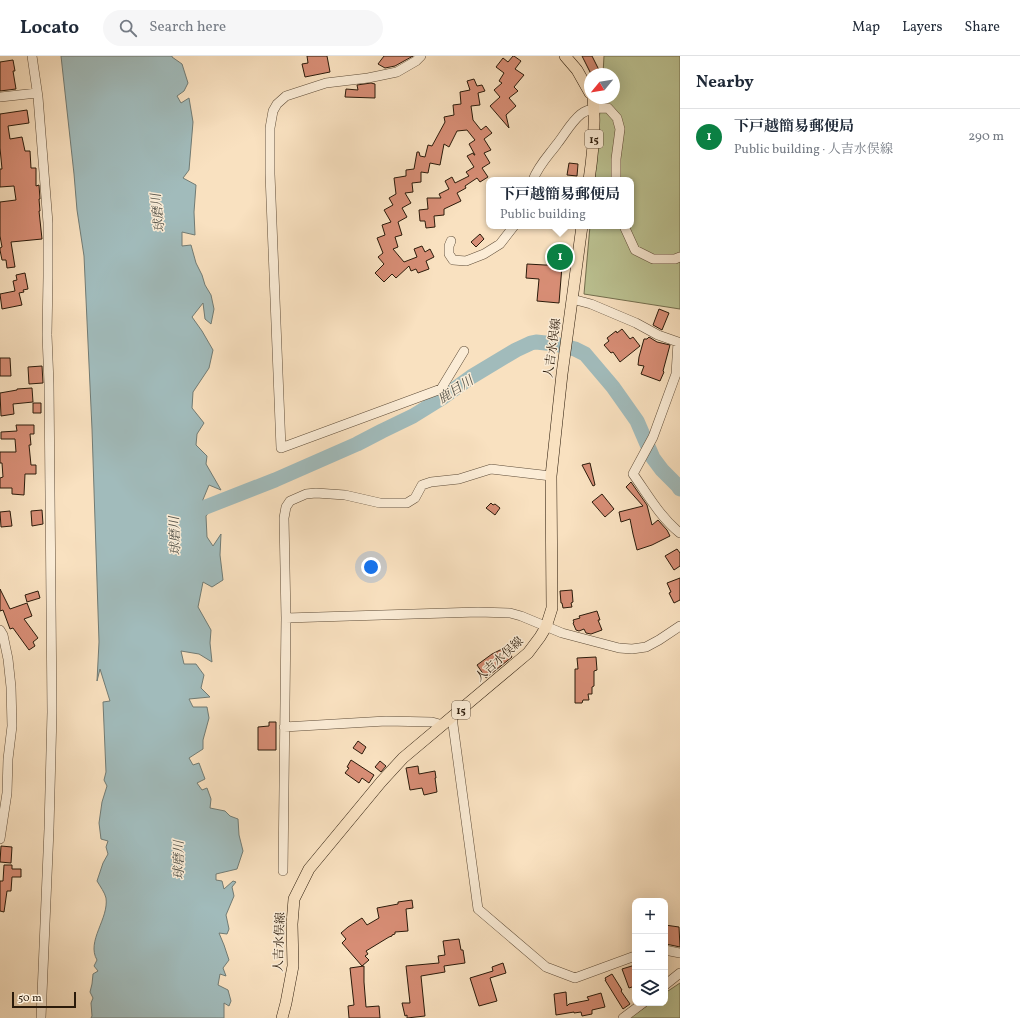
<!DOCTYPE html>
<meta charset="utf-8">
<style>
:root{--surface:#fff;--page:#f6f6f7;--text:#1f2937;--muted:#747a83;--line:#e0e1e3;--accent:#0b8043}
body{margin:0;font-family:Vollkorn,"Noto Serif JP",serif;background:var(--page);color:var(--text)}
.controls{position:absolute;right:12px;bottom:12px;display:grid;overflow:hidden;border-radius:8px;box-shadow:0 4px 16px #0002}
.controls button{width:36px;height:36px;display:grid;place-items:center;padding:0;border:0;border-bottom:1px solid var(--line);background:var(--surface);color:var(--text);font:20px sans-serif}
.compass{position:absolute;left:584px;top:12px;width:36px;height:36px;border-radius:50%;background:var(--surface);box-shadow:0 4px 16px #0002;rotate:240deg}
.scale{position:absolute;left:12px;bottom:10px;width:64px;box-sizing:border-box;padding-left:4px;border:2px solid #2a1a0a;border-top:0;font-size:11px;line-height:14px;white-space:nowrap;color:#2a1a0a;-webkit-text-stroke:3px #fbecd6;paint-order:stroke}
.you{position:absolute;left:371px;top:511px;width:14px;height:14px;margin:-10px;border:3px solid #fff;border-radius:50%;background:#1a73e8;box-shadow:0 0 0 6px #1a73e833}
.badge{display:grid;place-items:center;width:26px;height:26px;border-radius:50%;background:var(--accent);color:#fff;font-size:13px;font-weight:700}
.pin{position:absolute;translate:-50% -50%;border:2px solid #fff;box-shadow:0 1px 4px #0006}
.popup{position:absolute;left:486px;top:121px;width:148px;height:52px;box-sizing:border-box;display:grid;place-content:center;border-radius:8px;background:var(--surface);filter:drop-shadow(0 1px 3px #0005);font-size:13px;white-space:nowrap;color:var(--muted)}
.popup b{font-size:15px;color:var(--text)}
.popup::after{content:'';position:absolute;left:50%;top:100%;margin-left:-8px;border:8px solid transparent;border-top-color:var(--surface)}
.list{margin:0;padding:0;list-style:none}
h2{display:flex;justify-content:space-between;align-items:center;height:52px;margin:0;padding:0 16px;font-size:17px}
h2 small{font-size:13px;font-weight:400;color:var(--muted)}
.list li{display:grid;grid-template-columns:26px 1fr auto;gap:12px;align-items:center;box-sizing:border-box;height:56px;padding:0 16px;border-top:1px solid var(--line)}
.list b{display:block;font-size:15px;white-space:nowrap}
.list p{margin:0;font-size:13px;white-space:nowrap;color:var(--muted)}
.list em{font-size:13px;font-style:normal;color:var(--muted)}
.icon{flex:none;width:22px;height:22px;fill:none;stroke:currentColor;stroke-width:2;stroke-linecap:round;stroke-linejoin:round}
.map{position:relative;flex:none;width:680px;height:962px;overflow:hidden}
header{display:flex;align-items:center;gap:24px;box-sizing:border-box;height:56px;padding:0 20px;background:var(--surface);border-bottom:1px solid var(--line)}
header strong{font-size:19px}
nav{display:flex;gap:22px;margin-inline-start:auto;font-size:14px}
.search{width:280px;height:36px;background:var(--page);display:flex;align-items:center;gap:10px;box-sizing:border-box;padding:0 14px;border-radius:22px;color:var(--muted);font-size:15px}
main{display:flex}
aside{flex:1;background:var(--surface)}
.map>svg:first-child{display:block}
.green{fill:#bcc393;stroke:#736e4e}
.water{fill:#a1bbbb;stroke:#717b74}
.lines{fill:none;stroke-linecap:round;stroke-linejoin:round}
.river{stroke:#a1bbbb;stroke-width:15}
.building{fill:#d78d75;stroke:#2a1a0a}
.minor-casing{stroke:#5e4c38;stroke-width:10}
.major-casing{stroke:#2a1a0a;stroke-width:12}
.minor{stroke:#fbecd6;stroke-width:9}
.major{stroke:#f9e1c0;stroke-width:11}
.labels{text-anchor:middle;stroke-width:3;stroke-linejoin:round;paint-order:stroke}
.shield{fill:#fbecd6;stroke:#695947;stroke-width:1}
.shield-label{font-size:11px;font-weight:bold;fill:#2a1a0a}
.street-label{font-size:12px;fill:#2a1a0a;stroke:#fbecd6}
.water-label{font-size:13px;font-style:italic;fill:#545248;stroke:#fbecd6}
</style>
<header>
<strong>Locato</strong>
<div class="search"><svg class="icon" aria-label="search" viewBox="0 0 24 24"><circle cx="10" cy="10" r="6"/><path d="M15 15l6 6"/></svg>Search here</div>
<nav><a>Map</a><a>Layers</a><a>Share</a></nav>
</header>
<main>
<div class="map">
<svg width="680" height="962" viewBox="0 0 680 962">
<rect width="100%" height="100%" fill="#f9e1c0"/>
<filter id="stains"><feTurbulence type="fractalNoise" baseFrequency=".005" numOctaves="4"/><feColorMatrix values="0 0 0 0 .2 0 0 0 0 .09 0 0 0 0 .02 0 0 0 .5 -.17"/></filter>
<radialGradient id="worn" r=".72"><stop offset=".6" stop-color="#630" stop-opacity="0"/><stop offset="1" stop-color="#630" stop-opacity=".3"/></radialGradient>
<path class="green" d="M604,0H680V253L584,238L590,170H631V124H594L601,42H614V18H603Z
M680,927V962H629L651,947H665V937Z"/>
<path class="water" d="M61,0H172V1L182,8L188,27L184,35L177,40L181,47L189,42L193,66L189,114L183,122L196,129L194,156L195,179L182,176V190L191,189L196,207L202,219L205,229L211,239L214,253L211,268L205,263L203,247L192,261L202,275L213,294L209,312L193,336L192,352L204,367L197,378L196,389L207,400L206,408L221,434L209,429L202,446L211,453L206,460L207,481L213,490L221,478L220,499L223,524L212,531L203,526L198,551L211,574L210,587L212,606L199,598L181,595L184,608H196L204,619L201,632L210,641L189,643L193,651H207L209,662L203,684V693L189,702L193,709L199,707L205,723L197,727L202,734L207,732L211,743L210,752L225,755L230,760L238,763L239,779L243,795L237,813L216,818V824L222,825L224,833L233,825L236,826L232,831L234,840L226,859L229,873L227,878L219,877L224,889L229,904L223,912L226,920L220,918L218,929L228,934L231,945L229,950L224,947V962H91L92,960L91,947L93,942L90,936L92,928L93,918L98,915L94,910L97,904C86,885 109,863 106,842C105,837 100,830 97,825L103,807L108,798L106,791L108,785L101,783L99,767L102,746L107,730L104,724L106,716L103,646L110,645L100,613L97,625L99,586L92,373L84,200L77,154L74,118Z"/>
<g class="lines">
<path class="river" d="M188,458L275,424L357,388L382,375L413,360L442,342L471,321L516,294L531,287L536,286L555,288L575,293L585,298L613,331L637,365L653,402L662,414L678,430L680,433"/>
</g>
<path class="building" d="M307,0H327L330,16L305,21L302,8L308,7Z
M384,0H413L395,10L385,12L378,8Z
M513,0H514L521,5L515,13L524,19L514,31L518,35L509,42L516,50L506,59L509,72L490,50L500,41L494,34L502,27L499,25L504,17L496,11L503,2L508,6Z
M582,0H592L601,18H591Z
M13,4L15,15H13L16,33L0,35V6Z
M474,23L477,30L482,29L485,35L478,37L480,49L471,50L473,64L481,74L486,70L492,77L484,83L491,94L484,97L490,107L482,112L488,121L480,126L477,122L465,130L466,132L457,137L461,145L444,153V159L434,160L435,171L426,172L425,165H420L419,154L428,153L427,142H441L439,138L449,133L445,125L452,121L455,127L469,120L466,116L474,111L467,100L473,97L474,99H475L469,88L475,84L467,74L457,75L449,91L444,88L440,109L430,107L428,117L421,116V126L412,127L413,136L405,137L411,147L402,152L407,161L398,166L402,179L395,181L398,191L393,193L404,206L417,201L414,193L422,190L425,196L430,193L434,201L426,205L429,213L418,217L416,213L411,215L409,210L396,222L392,218L384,226L375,217L384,208L378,201L383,197L377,182L385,179L382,169L391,166L384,154L393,149L389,142L396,138L394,122L406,120V114L414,113L417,96H419L420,100L425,101L428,89L432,90L445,66L444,61L454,59L453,49L461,48L460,36L470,34L467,25Z
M371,27L375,28V42L345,41L346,33L358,34L357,29Z
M27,54L29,67L8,70L10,83L22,81L25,95H30L31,112H36V130L39,129L40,143H39L40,155H39L42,183L11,186L15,211L7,212L6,204H2L0,194V192L2,191L0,180V146L16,144L14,130L0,131V113H2L0,92V58Z
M569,107L578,108L577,120L567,119Z
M480,178L484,183L476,191L471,186Z
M550,196L566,197L565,211L562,210L559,247L537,245L539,223L526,222L527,208L545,209H549Z
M25,217L28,233L23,234L24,236L19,237L22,249L2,253L0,238L15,235L13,225L17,224L16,219Z
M659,253L669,257L662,274L653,269Z
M622,273L630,283L633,281L640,290L620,306L613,296L611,297L604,289L609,285L607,282L616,275L617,277Z
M649,281L657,286L670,289L663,315L664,316L660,325L641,318L644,310L638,309L639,301L644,283H647Z
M0,302H10L11,320H0Z
M42,310L43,327L29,328L28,311Z
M32,332L33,346L13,348L14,358L1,360L0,337L17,334V333Z
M33,347H41V357H33Z
M16,369H34V378H30L31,389H29L31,409H36V418H25L24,439L12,438V432H0V422L3,421L2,407H0V396H16L15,383H1V376L17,375Z
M590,407L595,429L593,430L582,409Z
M631,426L647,449L652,469L658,464L667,474L670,480L652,489L637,494L633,478L630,463L621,466L619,456L643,450L626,431Z
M602,438L614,453L605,461L592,446Z
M491,447L493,449L495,448L500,452L495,459L486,452Z
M42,454L43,468L32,470L31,455Z
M10,455L12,470L1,471L0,456Z
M677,493L680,497V510L674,514L665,500Z
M680,522V544L674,547L669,537L671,536L667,527Z
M0,533L10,553L27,547L32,560L24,563L38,582L33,586L35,590L29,594L13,572L10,573L3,554L0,555Z
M572,534L573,546L571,547L572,551L563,552L562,547H561L560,535Z
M38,535L40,542L27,546L25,539Z
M597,555L600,564H598L602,574L591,578L586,577L584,573L579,575L576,574L573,567L574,566L573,564L580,562L579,560Z
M506,591L512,601L486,622L477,609L492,598Z
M596,601L597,614L594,615V630L592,631V638H588L589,644H583L582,647H575V613H578L577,602Z
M269,666H276V694H258V671L269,670Z
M358,685L366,691L362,698L353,692Z
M351,704L374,719L369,727L362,722L359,727L345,717L349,712L347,711Z
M380,705L386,710L381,716L375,711Z
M418,710L419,718L435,715L436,722H435L437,736L424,739L422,732L410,734L406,712Z
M1,790L12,791L11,807L0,806Z
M4,809H12V813H21V821H12L11,835H7L4,856L0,855V825H3Z
M412,844L413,852L406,853L408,875L395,876V878L392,879V880L389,881L366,895L368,898L365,900L369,904L362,910L342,887L346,883L341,877L348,871L362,862L367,869L379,862L377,852L398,848V846Z
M665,869L679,871L680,891L666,888Z
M459,883L461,894H463L465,907L444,910L445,916L421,920L425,960L407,962V959L405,960L402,947H410L406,910L439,907L438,900L445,899L443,885Z
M503,907L506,917L490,922L497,945L479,950L470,922L493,915L492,911Z
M635,909V930L629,932L622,913Z
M364,910V926L366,951L379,950L380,962H349L348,950L354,949L350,912Z
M612,918L622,934L621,935L630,948L623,953L605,924H606L605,922Z
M566,936L567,950L569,948L589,944L587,941L601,937L605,951L592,954V958L582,960L581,956L574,957V956L556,959L554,938Z"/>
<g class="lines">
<defs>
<path id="minor" d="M32,0L38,41L48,167V221L47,279L49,328L52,656L49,773L41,962
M421,0L416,5L397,16L368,22L326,27L286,40L277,48L273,55L270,72V118L281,392L441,333L464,295
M0,41L37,37
M533,124C538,110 549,99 557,88C565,78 571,66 581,58C589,52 598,52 608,52L617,62L620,73L616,103V124
M624,170L635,194L653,203H675L680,201
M451,185L449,190V198L453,204L466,205L484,198L500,188L514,170
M572,243L591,248L636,267L658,279L678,286L676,318L653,381L633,418C648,439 660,461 680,477
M286,562L478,556L510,557L521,560L562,577L619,592L632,593L646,591L659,584L680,570
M0,574L3,579L8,603L11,631L12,670L8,703L7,737L0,783
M452,661L478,853L546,911L575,922L635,900
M284,671L386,665L432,666L443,669
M283,815L286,562L284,462L286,451L290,445L306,438L316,437L345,439L380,447H407L415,442L422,429L431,426L459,423L491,413L551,420
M665,894L680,897
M665,929L680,917
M623,962L643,947"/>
<path id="major" d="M565,0L577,14L590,37
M589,124C593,97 596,69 593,42
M282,962L286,947L293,910L292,868L294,843L309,813L381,726L403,702L528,597L540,581L546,571L552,552L551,420L562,318L582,170"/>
</defs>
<use href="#minor" class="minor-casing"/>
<use href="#major" class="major-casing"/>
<use href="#minor" class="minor"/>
<use href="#major" class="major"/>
</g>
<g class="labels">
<g class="shield">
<rect x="585" y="74" width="18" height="18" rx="3"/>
<rect x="452" y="645" width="18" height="18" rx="3"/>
</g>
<g class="shield-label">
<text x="594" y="87">15</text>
<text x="461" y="658">15</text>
</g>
<g class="street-label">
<text transform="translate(552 292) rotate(-82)" y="4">人吉水俣線</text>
<text transform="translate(499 603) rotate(-42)" y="4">人吉水俣線</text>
<text transform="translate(279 886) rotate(-88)" y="4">人吉水俣線</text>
</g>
<g class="water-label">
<text transform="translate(157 157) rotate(-96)" y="5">球磨川</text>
<text transform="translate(455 333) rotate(-33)" y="5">鹿目川</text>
<text transform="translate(174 480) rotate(-92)" y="5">球磨川</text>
<text transform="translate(178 804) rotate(-90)" y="5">球磨川</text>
</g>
</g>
<rect width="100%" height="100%" filter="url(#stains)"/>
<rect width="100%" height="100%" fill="url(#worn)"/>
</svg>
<div class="controls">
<button>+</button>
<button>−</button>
<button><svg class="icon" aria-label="layers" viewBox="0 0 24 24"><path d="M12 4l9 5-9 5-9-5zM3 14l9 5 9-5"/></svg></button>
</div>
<svg class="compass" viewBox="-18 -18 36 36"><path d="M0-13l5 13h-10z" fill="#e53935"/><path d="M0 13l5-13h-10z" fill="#747a83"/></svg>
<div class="scale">50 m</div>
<div class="you"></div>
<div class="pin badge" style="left:560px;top:201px">1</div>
<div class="popup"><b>下戸越簡易郵便局</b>Public building</div>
</div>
<aside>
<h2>Nearby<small></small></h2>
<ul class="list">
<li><span class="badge">1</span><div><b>下戸越簡易郵便局</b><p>Public building · 人吉水俣線</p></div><em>290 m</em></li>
</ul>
</aside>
</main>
